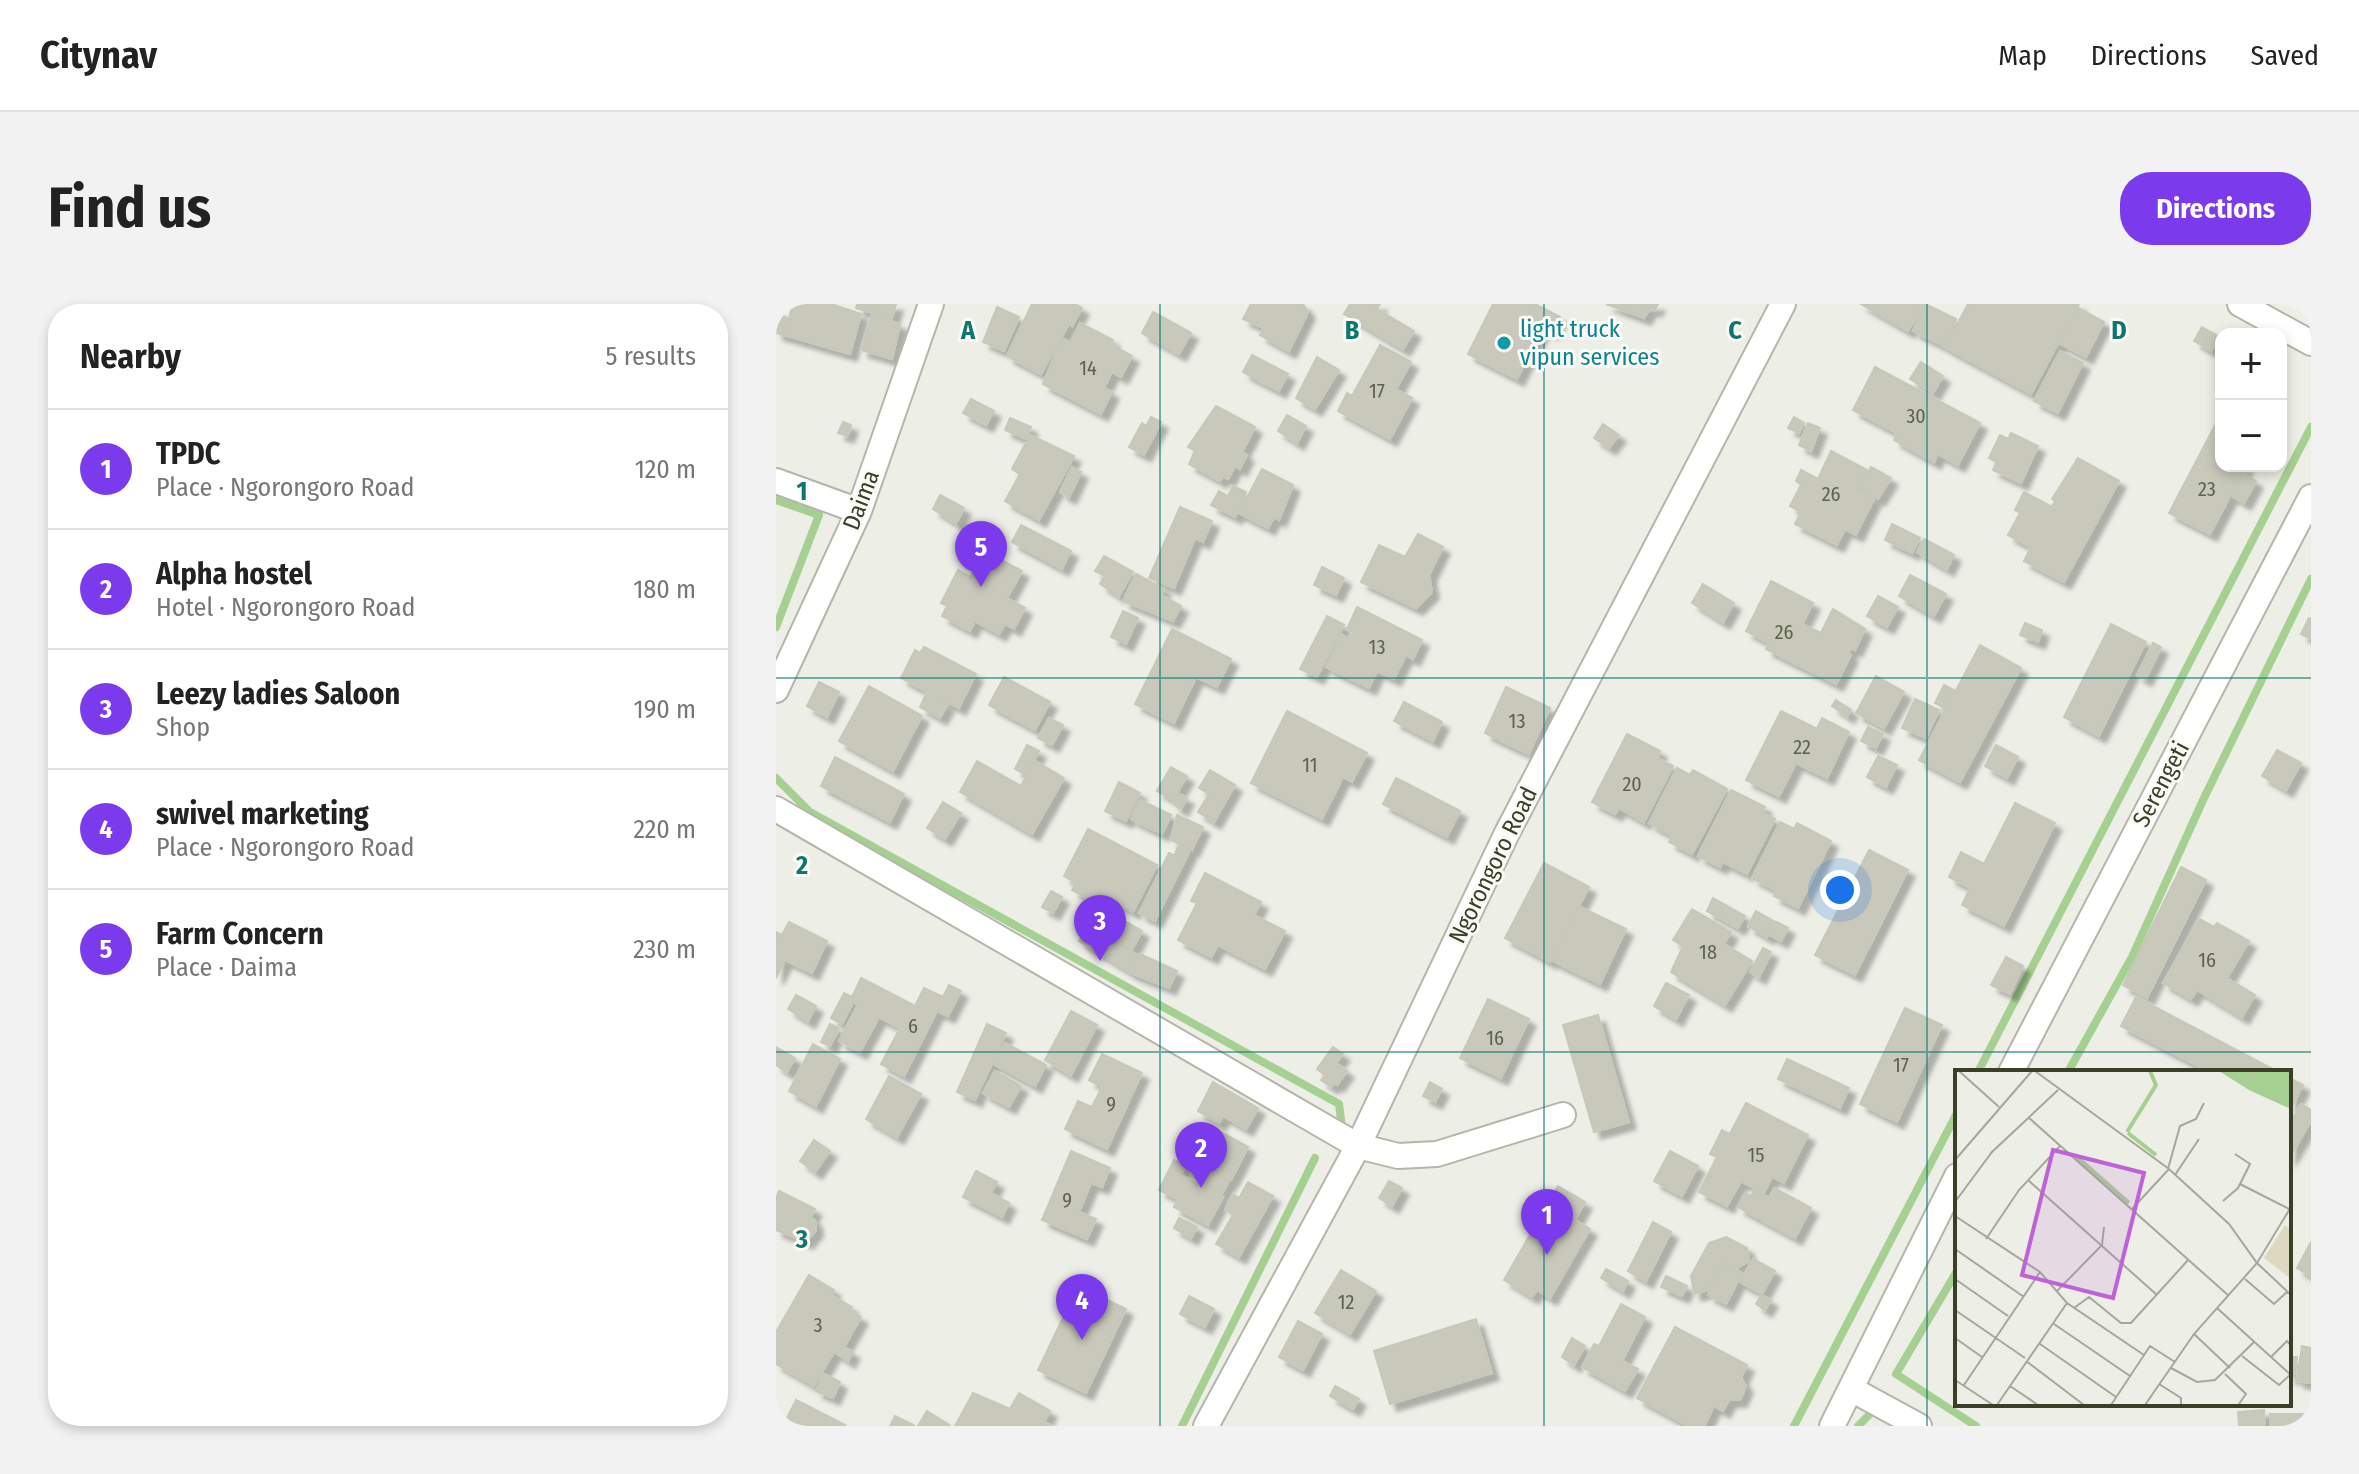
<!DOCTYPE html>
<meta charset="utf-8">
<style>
:root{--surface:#fff;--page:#f2f2f2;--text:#222;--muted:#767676;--line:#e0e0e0;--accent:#7c3aed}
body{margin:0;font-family:"Fira Sans Condensed",sans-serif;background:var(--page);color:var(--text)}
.controls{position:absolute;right:24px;top:24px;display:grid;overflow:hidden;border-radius:16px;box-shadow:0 4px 12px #0003}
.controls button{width:72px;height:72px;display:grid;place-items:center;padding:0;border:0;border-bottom:2px solid var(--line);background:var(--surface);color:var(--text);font:40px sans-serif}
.you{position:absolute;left:1064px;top:586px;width:28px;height:28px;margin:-20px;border:6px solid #fff;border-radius:50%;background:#1a73e8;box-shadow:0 0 0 12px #1a73e833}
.badge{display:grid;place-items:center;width:52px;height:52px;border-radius:50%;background:var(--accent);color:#fff;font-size:26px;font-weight:700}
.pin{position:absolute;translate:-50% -66px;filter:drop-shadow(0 2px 4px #0008)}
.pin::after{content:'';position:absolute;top:42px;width:28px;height:24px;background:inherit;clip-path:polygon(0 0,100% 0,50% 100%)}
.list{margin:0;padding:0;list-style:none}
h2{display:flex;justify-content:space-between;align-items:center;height:104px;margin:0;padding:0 32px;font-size:34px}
h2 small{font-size:26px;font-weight:400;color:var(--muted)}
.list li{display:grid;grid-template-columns:52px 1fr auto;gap:24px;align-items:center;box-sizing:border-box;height:120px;padding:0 32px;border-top:2px solid var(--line)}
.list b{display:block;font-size:30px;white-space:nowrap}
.list p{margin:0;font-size:26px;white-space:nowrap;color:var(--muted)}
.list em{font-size:26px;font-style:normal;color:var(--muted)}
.map{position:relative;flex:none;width:1535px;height:1122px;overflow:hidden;border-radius:32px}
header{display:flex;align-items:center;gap:48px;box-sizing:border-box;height:112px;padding:0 40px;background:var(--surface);border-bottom:2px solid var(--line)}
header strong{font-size:38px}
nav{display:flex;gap:44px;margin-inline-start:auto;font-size:28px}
.intro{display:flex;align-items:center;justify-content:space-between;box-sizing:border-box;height:192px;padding:0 48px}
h1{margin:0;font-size:56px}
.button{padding:20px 36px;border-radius:32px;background:var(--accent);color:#fff;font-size:28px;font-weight:700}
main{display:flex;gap:48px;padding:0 48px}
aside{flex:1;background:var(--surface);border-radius:32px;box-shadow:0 4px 12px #0003}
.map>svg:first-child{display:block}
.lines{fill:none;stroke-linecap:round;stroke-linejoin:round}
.stream{stroke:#a5d091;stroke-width:8}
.building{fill:#c8c9bb;stroke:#c6c8b8;stroke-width:2;filter:url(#shadow)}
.minor-casing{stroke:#b3b6a8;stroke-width:28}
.minor{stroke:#fff;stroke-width:24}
.grid{fill:none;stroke:#0f766e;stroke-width:2;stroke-opacity:0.55}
.culture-dot{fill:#0f9aa8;stroke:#fafaf7;stroke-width:3}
.labels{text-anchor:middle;stroke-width:6;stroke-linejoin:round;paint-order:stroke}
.number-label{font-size:20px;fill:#5d624a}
.culture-label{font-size:24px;fill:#0d838f;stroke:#fafaf7;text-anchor:start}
.street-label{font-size:24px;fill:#394025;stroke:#fafaf7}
.inset-river{fill:none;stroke:#a5d091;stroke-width:4}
.inset-road{fill:none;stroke:#a5a899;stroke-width:2}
.view{fill:#be62d8;fill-opacity:0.15;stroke:#be62d8;stroke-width:4}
.inset-edge{fill:none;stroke:#394025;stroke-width:4}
.grid-label{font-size:26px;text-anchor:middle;font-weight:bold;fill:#0f766e;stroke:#fafaf7;stroke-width:6;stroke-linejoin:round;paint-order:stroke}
</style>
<header>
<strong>Citynav</strong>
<nav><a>Map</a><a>Directions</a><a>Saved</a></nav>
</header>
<div class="intro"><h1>Find us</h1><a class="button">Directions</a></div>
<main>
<aside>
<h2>Nearby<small>5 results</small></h2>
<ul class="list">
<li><span class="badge">1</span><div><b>TPDC</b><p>Place · Ngorongoro Road</p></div><em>120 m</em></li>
<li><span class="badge">2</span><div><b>Alpha hostel</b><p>Hotel · Ngorongoro Road</p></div><em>180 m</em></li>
<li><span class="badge">3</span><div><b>Leezy ladies Saloon</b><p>Shop</p></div><em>190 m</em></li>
<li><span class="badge">4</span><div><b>swivel marketing</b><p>Place · Ngorongoro Road</p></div><em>220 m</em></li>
<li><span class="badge">5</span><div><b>Farm Concern</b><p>Place · Daima</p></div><em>230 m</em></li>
</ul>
</aside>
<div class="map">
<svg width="1535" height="1122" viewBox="0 0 1535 1122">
<defs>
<filter id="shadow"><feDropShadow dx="7" dy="7" stdDeviation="2" flood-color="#0004"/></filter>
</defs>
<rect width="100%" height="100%" fill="#edeee6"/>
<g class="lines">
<path class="stream" d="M0,196L43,211L0,323
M0,474L34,508L563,800L566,824
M1202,768L1535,123
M1292,768L1356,653L1428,494L1535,275
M1181,967L1120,1070L1200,1122
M406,1122L539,854
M1018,1122L1181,809
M1082,1122L1100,1104"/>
</g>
<path class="building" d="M17,0H55L85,10L74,50L8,31Z
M81,0H120L116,14L80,4Z
M256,0H299L306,4L296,22L293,20L265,70L231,52Z
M475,0H527L532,8L513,47L484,31L488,24L467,15Z
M574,0H604L601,5L638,27L627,45L568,10Z
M717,0H759L784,13L776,28L767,24L741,75L692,50Z
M830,0H882L879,6L874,4L868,14Z
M1085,0H1148L1132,27Z
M1149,0L1180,15L1168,42L1137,27Z
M1192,0H1303L1255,90L1169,43Z
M221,3L243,13L228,47L207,38Z
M1302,4L1328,18L1310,53L1283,39Z
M0,8L13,15L7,31L0,29Z
M377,8L415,29L403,50L366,29Z
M96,11L124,20L116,55L85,46Z
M304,19L337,36L334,40L356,52L345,73L336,68L328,84L336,88L325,110L267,80L286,34L295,39Z
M1426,23L1444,33L1435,47L1418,37Z
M604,41L635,58L620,85L636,94L614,135L562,107L571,89L576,92Z
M1284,47L1307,59L1282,109L1258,97Z
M476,51L512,70L503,87L467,68Z
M541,53L563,66L539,105L520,94Z
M1145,58L1167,72L1157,89L1134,75Z
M1099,63L1204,119L1182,161L1162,150L1158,158L1118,136L1121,129L1077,106Z
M195,95L218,107L210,121L187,109Z
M440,102L479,123L466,148L471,151L464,165L459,162L452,175L447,172L444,177L413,160L419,147L412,143Z
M1445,110V162H1470L1434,230L1393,209Z
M511,111L530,122L521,139L502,127Z
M375,113L385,118L368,151L353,143L366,119L370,122Z
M1018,113L1028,119L1023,129L1012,124Z
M234,114L255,123L250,135L229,126Z
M67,118L75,121L71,132L62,129Z
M1032,119L1044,124L1035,147L1023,141Z
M827,120L843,131L833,144L818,134Z
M1235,129L1262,142L1245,179L1217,166L1221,158L1213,154L1224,131L1232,135Z
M254,131L298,152L263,216L229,197L244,170L236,165Z
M1055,147L1091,166L1081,186L1098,195L1080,231L1069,225L1061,241L1019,220L1025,208L1014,202L1025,181L1020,177L1025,166L1042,175Z
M1302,154L1343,177L1288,278L1248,257L1255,243L1232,231L1244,209L1239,206L1248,188L1276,203L1279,197L1276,195Z
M296,163L305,168L293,193L284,188Z
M1095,163L1115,174L1102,195L1084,184Z
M486,165L517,181L503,216L498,213L492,224L463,209Z
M1468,170L1480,177L1468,199L1456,192Z
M457,182L470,188L459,213L435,201L443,187L452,192Z
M164,191L188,204L180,219L157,205Z
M404,203L436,217L427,238L419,234L398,284L373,274Z
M1116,220L1144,234L1136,249L1109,236Z
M245,221L295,247L286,265L236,238Z
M642,230L667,243L653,271L656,288L640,304L585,278L603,241L629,253Z
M1148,235L1178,251L1171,265L1141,248Z
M208,247L246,267L231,294L249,304L238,325L229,320L223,330L199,317L194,327L166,312L171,302L165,299L182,266L194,273Z
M328,252L357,268L343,292L324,280L329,272L319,267Z
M546,263L568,274L560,291L538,281Z
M360,270L388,285L385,291L405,302L397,317L347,297Z
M1134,271L1170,290L1158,312L1123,292Z
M995,277L1037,299L1026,320L1045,329L1057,305L1089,325L1079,346L1075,344L1072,349L1075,351L1060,380L990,345L993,339L970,327Z
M927,280L958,299L947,318L916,299Z
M1102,292L1122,303L1111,323L1091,312Z
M581,303L646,336L637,355L630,351L618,375L601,367L593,384L550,363L566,331L573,335L577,328L571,325Z
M347,307L362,314L350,340L335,333Z
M551,312L568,321L541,373L524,365Z
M1533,314L1535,315V335L1525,330Z
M1249,319L1266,326L1262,338L1244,331Z
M1335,320L1370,338L1323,432L1288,413Z
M396,325L455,355L441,383L420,373L398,419L359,400Z
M1377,339L1385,343L1369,375L1361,371Z
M1204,341L1245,364L1184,478L1143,456Z
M148,343L200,370L183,404L125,374L139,346L144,349Z
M1100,372L1128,388L1108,424L1080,409Z
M228,373L274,398L259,426L213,401Z
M43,378L63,388L51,413L31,402Z
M1168,381L1178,386L1169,404L1159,399Z
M93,382L146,412L117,467L63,437Z
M730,383L774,404L753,450L709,429Z
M150,390L171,401L164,414L144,403Z
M1139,395L1163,406L1150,434L1126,424Z
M1060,396L1075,406L1071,412L1056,402Z
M628,398L666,418L657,437L618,417Z
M511,407L591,449L576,478L567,473L546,515L475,479Z
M1005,407L1041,425L1046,414L1073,428L1051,474L1020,459L1003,492L970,476Z
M273,414L287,421L276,441L262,434Z
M1092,423L1107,430L1100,444L1085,437Z
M851,430L884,447L881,454L897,462L868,518L843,504L839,510L816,498Z
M251,441L263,447L251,471L239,465Z
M1220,441L1242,453L1231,474L1209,462Z
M1501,446L1525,459L1510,486L1486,472Z
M1102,452L1121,461L1110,483L1091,473Z
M59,453L128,490L114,518L45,482Z
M201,457L245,482L259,457L288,474L256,530L184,488Z
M395,463L411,472L397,496L381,487Z
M901,464L914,471L917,466L951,485L916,550L893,538L897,532L873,519Z
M434,466L459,481L438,518L422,508L433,490L423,484Z
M620,474L684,507L671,533L607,500Z
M343,478L364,489L350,517L329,507Z
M955,486L989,503L986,509L999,515L971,570L947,558L944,563L922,552Z
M403,490L411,494L405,505L397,500Z
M364,496L395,511L386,530L355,515Z
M167,498L185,509L169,535L151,524Z
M1239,499L1279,519L1228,622L1186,601L1194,584L1173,573L1185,548L1208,560Z
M401,511L427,523L416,546L395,536Z
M1004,518L1018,525L1021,519L1055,537L1022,604L998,592L1000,586L976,574Z
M312,525L381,561L357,608L329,593L325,601L296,586L300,579L288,572Z
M403,541L414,546L410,555L399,550Z
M1093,546L1132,566L1079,671L1039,651Z
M393,549L409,557L379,617L363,609Z
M768,559L813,583L774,658L729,634Z
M1405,563L1430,576L1371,694L1347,681Z
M429,569L485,598L478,611L509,627L489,665L442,641L435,653L402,636L421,599L415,597Z
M275,587L286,593L277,609L266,603Z
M937,594L969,612L962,624L931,607Z
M802,602L850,625L824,680L777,657Z
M916,605L955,628L948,640L976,657L949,701L895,668L907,642L897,636Z
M980,607L999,618L991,633L972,622Z
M324,613L341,622L345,615L366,627L356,646L315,624Z
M1424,615L1438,623L1441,619L1473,637L1451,674L1479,691L1466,713L1421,686L1415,695L1387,679Z
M13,618L51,637L36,669L9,656L0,674V628L6,631Z
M1001,618L1012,624L1005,637L994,631Z
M311,623L362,651L354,668L303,637Z
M987,644L995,648L983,673L974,668Z
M364,650L401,667L393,684L355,669Z
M1230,653L1247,662L1234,690L1215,681Z
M85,674L139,702L148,684L167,693L173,681L185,687L172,712L161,707L128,772L105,760L124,724L103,713L84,748L63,737L82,701L77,698L66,720L55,714L68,689L76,693Z
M890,679L913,691L900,715L878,702Z
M20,691L40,702L32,717L12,705Z
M1360,693L1502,768H1434L1345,722Z
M712,695L753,715L725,774L684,754Z
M1129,704L1166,721L1121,818L1084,800Z
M295,707L321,721L295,771L269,756Z
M822,711L853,818L818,828L787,721Z
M54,720L63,724L54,742L45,738Z
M211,720L230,729L199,796L181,788Z
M229,739L270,761L259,782L218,760Z
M37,740L64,755L40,802L13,787Z
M0,743L19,754L11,768L0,761Z
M557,743L567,750L560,759L571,767L561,781L558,779L555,783L545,776L549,771L541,765Z
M326,750L366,769L331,845L289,825L302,797L316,803L326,783L313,776Z
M1011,755L1073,784L1064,804L1002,775Z
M219,767L245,782L233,803L207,789Z
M113,772L145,790L121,833L90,815Z
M1513,774L1527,781L1513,808Z
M437,778L482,804L470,825L447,812L443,819L422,807Z
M654,778L666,785L659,798L647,792Z
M970,799L1032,831L1008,879L996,873L988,889L965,877L951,902L923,888L941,853L934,850L946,826L954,830Z
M1525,800L1535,806V817L1513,854V821Z
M440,825L472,843L455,876L410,852L421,829L434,836Z
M38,836L54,847L39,868L24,857Z
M295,847L334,864L326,883L315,879L303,908L320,915L311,935L266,916Z
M894,847L922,862L906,892L878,877Z
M398,856L409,862L405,871L447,893L432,921L398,903L402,895L383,886Z
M420,859L453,877L446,890L414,872Z
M200,867L221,878L215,889L233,899L226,913L187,893Z
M613,877L626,884L616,902L603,894Z
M472,878L497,892L463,953L440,940L457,911L449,906L457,890L463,894Z
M782,882L809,898L799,916L814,925L774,994L761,986L756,993L728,976Z
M998,884L1035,904L1019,934L962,903L969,889L975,892L978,886L993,894Z
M3,887L39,905L34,914L39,916L40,926L30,938L0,926V894Z
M403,914L421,923L415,934L398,924Z
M877,918L895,928L870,977L852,967Z
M950,933L971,944L973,957L961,964L947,958L933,986L918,990L915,972L933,939Z
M1535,938V972L1521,964Z
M977,955L999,967L986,990L964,978Z
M949,959L966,969L950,1000L932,991Z
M830,965L852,977L847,987L825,974Z
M565,966L600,987L574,1030L539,1009Z
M33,971L58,986L55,991L76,1003L73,1007L85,1013L68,1043L77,1048L72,1057L58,1048L38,1082L0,1060V1028Z
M890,972L911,982L906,992L885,983Z
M302,982L350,1005L310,1089L262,1066Z
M985,991L995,996L989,1006L980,1000Z
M413,992L438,1005L429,1023L404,1010Z
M845,1000L869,1013L846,1057L862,1065L849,1087L806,1063L818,1040L823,1042Z
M700,1015L716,1069L614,1100L598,1047Z
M522,1017L546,1030L527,1066L503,1053Z
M899,1023L971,1061L965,1074L970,1082L964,1096H953L947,1107L938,1102L928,1122H913L861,1094Z
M796,1034L809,1042L798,1061L786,1053Z
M1526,1042L1535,1044V1079L1521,1077Z
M1513,1053H1521L1519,1073H1513Z
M48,1070L64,1078L57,1094L40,1087Z
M559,1082L583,1095L577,1105L554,1092Z
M197,1089L234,1105L243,1089L274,1107L268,1118L276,1122H179Z
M20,1096L69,1121L68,1122H7Z
M1488,1106L1489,1122H1463L1462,1108Z
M151,1107L173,1121L172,1122H142Z
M1494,1110H1530L1531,1122H1495Z
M119,1112L139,1122H114Z"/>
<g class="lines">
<defs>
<path id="minor" d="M1464,0L1535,39
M0,177L83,207
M0,386L83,207L155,0
M0,505L582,842L622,852L661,850L787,811
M1235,768L1535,193
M1075,1085L1143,1122
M430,1122L582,842L731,529L1007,0
M1056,1122L1181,872"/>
</defs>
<use href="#minor" class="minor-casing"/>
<use href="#minor" class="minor"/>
</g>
<path class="grid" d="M384,0V1122M768,0V1122M1151,0V1122M0,374H1535M0,748H1535"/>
<circle class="culture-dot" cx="728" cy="39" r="8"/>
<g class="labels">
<g class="number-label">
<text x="312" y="71">14</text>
<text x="601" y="94">17</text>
<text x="1140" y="119">30</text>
<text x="1431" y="192">23</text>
<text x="1055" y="197">26</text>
<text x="1008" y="335">26</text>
<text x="601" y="350">13</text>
<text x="741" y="424">13</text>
<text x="1026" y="450">22</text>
<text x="534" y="468">11</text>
<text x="856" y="487">20</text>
<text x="932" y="655">18</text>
<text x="1431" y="663">16</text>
<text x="137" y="729">6</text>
<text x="719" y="741">16</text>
<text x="1125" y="768">17</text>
<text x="335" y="807">9</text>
<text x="980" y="858">15</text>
<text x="291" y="903">9</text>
<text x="570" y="1005">12</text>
<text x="42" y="1028">3</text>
</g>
<g class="culture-label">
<text x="744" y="33">light truck<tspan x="744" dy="28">vipun services</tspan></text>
</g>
<g class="street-label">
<text transform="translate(85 196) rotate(-69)" y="8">Daima</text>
<text transform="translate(1385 480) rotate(-62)" y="8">Serengeti</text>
<text transform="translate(717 561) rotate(-64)" y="8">Ngorongoro Road</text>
</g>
</g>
<g transform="translate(1179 766)">
<rect width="336" height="336" fill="#edeee6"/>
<path d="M330,155L336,160V209L309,188Z" fill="#ded8c0"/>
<path d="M264,1H336V39L294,20Z" fill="#a5d091"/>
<path class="inset-river" d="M172,62L201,15L195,1M173,63L201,85M122,87L174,133"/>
<path class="inset-road" d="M4,1L44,37M80,1L214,99L274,154L302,193L336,225M73,47L274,226M0,90L77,1M213,99L225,56L241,49L249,33M220,105L244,69M73,110L202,225M285,114L336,140M268,131L283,118L295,94L280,84M0,132L37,82L103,20M177,139L214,99M0,146L85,202L112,233L189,285M31,169L64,120L105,76M0,179L69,227M0,209L53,246M290,209L319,234L332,222M101,222L147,175L149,157M119,238L134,227L166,253H176L234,189M262,238L336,305M0,240L70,288M99,254L175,306M239,264L275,298M0,268L27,287M85,274L161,327M287,286L324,315L336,304M316,287L332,271L336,276M71,291L129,335M216,298L242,312L260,310L299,272M270,304L291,324L284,334M0,310L38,335M204,314L226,328V335M9,315L85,202M55,316L83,335M42,335L112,233M156,335L195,276L220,292M190,335L239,264L302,193L336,137"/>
<path class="view" d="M98,80L189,103L158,228L67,205Z"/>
<rect width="336" height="336" class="inset-edge"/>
</g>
<g class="grid-label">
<text x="192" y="35">A</text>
<text x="576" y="35">B</text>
<text x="959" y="35">C</text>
<text x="1343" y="35">D</text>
<text x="26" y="196">1</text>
<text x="26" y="570">2</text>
<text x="26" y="944">3</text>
</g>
</svg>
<div class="controls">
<button>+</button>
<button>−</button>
</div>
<div class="you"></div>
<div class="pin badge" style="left:771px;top:951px">1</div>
<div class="pin badge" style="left:425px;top:884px">2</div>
<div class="pin badge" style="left:324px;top:657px">3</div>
<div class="pin badge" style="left:306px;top:1036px">4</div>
<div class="pin badge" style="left:205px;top:283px">5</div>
</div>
</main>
